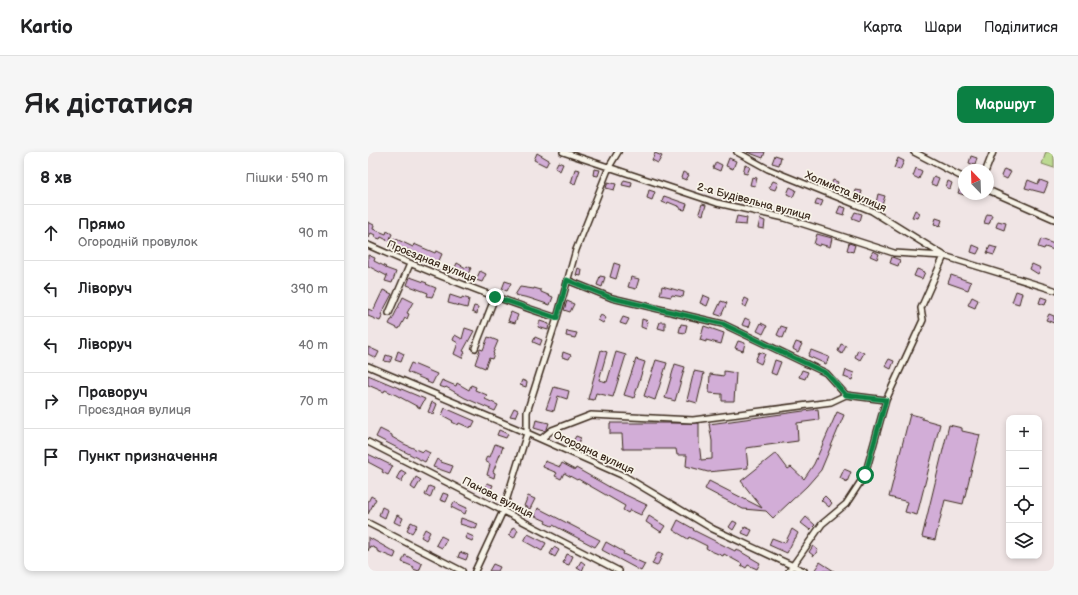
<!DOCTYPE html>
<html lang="uk">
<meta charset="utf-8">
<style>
:root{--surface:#fff;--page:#f6f6f6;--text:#202124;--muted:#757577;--line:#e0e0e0;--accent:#0b8043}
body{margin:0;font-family:"Balsamiq Sans",sans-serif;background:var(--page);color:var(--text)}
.controls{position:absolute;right:12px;bottom:12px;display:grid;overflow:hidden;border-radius:8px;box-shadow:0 2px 6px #0003}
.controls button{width:36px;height:36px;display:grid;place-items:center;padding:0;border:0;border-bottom:1px solid var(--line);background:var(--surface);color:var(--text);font:20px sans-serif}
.compass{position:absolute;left:590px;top:12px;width:36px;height:36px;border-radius:50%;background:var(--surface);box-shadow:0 2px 6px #0003;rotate:337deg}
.stop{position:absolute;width:12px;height:12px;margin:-9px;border:3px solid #0b8043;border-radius:50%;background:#fff}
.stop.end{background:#0b8043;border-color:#fff;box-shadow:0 1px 4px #0008}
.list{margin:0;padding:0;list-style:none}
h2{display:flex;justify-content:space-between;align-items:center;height:52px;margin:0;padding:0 16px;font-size:17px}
h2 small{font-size:13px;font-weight:400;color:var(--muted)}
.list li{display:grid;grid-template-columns:26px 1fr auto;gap:12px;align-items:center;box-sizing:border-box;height:56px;padding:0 16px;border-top:1px solid var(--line)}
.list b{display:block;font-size:15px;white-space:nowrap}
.list p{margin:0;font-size:13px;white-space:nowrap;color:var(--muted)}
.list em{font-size:13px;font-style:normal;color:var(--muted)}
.icon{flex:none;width:22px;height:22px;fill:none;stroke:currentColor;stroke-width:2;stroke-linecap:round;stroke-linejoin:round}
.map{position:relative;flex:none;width:686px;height:419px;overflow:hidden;border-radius:8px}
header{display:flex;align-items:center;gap:24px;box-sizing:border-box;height:56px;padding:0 20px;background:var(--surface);border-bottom:1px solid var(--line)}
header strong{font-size:19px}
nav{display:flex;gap:22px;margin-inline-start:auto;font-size:14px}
.intro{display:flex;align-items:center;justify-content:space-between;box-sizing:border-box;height:96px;padding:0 24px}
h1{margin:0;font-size:28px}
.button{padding:10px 18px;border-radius:8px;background:var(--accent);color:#fff;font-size:14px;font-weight:700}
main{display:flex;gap:24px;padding:0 24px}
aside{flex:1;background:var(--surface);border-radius:8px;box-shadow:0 2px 6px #0003}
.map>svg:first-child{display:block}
.green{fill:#bcd991;stroke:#7c8258}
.building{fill:#d2add7;stroke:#3b2a1e}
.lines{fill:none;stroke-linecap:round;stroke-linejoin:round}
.street-casing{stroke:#3b2a1e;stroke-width:8}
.street{stroke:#f7f3e8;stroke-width:5}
.route{stroke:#0b8043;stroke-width:5}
.labels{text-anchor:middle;stroke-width:3.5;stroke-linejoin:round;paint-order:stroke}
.street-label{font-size:11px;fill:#3b2a1e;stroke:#f7f3e8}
</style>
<header>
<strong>Kartio</strong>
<nav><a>Карта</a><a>Шари</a><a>Поділитися</a></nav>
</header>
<div class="intro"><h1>Як дістатися</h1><a class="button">Маршрут</a></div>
<main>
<aside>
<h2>8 хв<small>Пішки · 590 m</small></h2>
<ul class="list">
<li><svg class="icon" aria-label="ahead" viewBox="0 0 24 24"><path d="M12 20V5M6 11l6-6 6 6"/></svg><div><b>Прямо</b><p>Огородній провулок</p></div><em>90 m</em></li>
<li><svg class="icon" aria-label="left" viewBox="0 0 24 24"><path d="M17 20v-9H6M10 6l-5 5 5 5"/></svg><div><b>Ліворуч</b></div><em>390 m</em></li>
<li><svg class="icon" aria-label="left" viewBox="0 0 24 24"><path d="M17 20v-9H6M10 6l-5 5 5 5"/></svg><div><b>Ліворуч</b></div><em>40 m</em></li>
<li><svg class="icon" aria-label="right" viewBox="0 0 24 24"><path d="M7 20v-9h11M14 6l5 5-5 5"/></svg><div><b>Праворуч</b><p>Проєздная вулиця</p></div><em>70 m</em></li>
<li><svg class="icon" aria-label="arrive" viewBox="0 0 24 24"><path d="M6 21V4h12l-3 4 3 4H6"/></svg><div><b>Пункт призначення</b></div></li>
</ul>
</aside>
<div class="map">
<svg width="686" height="419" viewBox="0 0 686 419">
<rect width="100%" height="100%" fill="#f0e5e5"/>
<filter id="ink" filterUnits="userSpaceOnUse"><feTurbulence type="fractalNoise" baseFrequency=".025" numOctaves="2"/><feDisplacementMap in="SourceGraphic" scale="8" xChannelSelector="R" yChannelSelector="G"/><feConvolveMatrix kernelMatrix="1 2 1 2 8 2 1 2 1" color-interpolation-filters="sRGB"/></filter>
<g filter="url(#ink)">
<path class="green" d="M678,0H686V16L674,12Z"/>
<path class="building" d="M379,0H397L395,6Z
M169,1L181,8L178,14L166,8Z
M287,1L294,4L290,11L284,8Z
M407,3L413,5L411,13L404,11Z
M603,4L609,6L607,13L601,11Z
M361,6L368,9L365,17L358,14Z
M530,6L536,9L532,18L526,16Z
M190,10L195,12L192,19L187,16Z
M348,10L354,13L352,19L345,16Z
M377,13L382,15L379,22L375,21Z
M548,16L554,19L551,27L545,24Z
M207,17L212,18L207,32L203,31Z
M226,17L232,18L230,24L225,23Z
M636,17L643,20L639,27L633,24Z
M315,20L321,23L318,28L313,26Z
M566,24L571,26L568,34L563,32Z
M384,25L389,26L387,34L382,33Z
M256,28L264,30L263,35L254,33Z
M465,28L470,30L467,37L462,35Z
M660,28L670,32L672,28L680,31L676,41L657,36Z
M405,29L410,31L407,38L401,36Z
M580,29L584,31L582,37L578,35Z
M240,30L248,32L246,38L238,36Z
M594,30H596V43L590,41Z
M422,35L428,38L425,45L419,42Z
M281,38L287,40L284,48L279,46Z
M488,38L494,39L492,47L486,46Z
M510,42L517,44L514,53L508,51Z
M296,44L319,52L317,58L312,57V55L300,50L299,52L294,50Z
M449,47L455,49L453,54L447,53Z
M334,52L338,53L335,63L331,61Z
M472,54L478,56L476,63L469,61Z
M547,58L552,61L550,66L544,65Z
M487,60L494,62L492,69L484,66Z
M619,62L624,63L621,72L616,71Z
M369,64L379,66L378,73L367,72Z
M568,66L574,68L572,74L566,72Z
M392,67L397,69L396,77L390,76Z
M630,69L638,71L636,78L628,75Z
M0,70L6,73L5,77L18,82L19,79L24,82L21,89L13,85L12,87L6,85L7,83L3,81L0,86Z
M449,82L464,86L462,95L452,92L451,94L446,92Z
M26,86L45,95L46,92L67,101L68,99L74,102L70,111L60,107L59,108L42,100L43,99L23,93Z
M673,87L686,92V98L677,95L676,97L670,95Z
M481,91L487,93L485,100L479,98Z
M605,93L612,96L609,102L603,100Z
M622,94L629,96L626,103L619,101Z
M505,99L511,102L509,107L502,104Z
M0,103L7,106L6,109L18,115L17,116L28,120L24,131L17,129L19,124L0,114Z
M524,105L532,108L530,114L522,111Z
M89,111L98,116L99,114L103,116L99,124L92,120L91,123L85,120Z
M246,111L252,113L248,127L242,125Z
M664,112L673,116L670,122L662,117Z
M210,116L214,118L213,124L208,123Z
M549,117L557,120L554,127L546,124Z
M112,119L118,122L114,130L108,128Z
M583,123L603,130L600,138L580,131Z
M232,124L237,125L234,135L229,133Z
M42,125L59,131L58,132L68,136L64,145L59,144L60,141L39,133Z
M263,125L271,127L268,137L260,135Z
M137,129L143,131L139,139L134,137Z
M294,134L316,140L315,145L304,143L303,145L292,143Z
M152,135L166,137V136L173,138V140L185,145L182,153L161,146L147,143Z
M15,138L24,142L13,163H15L12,169L0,164V157L5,159Z
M648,139L654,141L651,152L644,150Z
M82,143L94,147V145L101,147L99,156L80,151Z
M335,143L342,146L339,154L332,151Z
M35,145L45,150L39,161L41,162L39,167L37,166L31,177L21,172L23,168H24Z
M604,145L610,148L607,156L600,153Z
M673,145L679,147L677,153L671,151Z
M377,146L381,148L378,155L374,153Z
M199,149L206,152L202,160L196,158Z
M353,149L359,151L353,164L347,162Z
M106,154L110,155L109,162L104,160Z
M143,160L150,163L147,171L140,169Z
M681,162L686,164V171L678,168Z
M233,163L238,166L235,171L230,168Z
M255,165L261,167L258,173L252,171Z
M377,166L383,169L381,175L374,173Z
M274,167L280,169L278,177L273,175Z
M172,169L181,172L180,178L170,175Z
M292,170H297V178L290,176Z
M393,171L399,174L395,182L389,179Z
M313,172L319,173L317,181L311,180Z
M336,174L356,181L353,192L338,188V190L332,188Z
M413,174L419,176L415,186L409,183Z
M97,176L106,179L95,199L97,200L94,206L86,202L90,191L85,188L87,183L94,187Z
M199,179L209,181L207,186L198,184Z
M120,185L130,189L125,201L126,202L124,207L121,206L117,216L107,212L112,197L115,198Z
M167,185L174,188L172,193L165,190Z
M370,189L377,191L375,199L367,196Z
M428,190L434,192L430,200L425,197Z
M473,192L478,194L474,202L470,199Z
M0,195L11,200L8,206L0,202Z
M233,198L239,200L231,228L239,230L248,200L258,203L245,245L228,241L226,248L220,247Z
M443,198L461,205L458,212L440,204Z
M490,198L496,201L492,208L487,205Z
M30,199L36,202L33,210L27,208Z
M195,200L203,203L201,207L194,205Z
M391,200L397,202L393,212L387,209Z
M18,203L24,205L22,210L16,209Z
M268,207L277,210L266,246L256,243Z
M521,207L526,209L523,217L517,214Z
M288,208L299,211L287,248L276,244Z
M407,208L413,210L408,223L403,221Z
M43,211L69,222L64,232L59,230L60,229L39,220Z
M307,212L317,215L307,249L297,246Z
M434,218L440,220L437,227L431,225Z
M478,218L486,221L484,228L476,225Z
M326,219L336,221L329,251L319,248Z
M356,219L368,221L366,249H354V242L341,241L342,222L356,224Z
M0,223L57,247L52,256L28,243L17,238L16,240L0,233Z
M74,228L88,234L89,231L101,238L103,233L108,235L107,238L119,243L117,247L130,253L127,259L97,246L78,235L77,236L71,234Z
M154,228L159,230L158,235L152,233Z
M186,235L201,239L199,247L190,244L186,259L178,257Z
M64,250L69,252L65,262L60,260Z
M77,256L107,269L104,275L103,274L102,276L91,271L90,273L84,270L85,269L74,263Z
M146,256L150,258L147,265L142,264Z
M450,257L451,268L429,271L430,289L378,296L380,316L340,320L318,314L319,303H309L308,297H255L254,282H242V271H331V290L333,308L344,307V289L341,272Z
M469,260L476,263L453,318L439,334L405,366L398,359L375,357L337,337L341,329L394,356L373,329L408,301L420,317L423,315L436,327L446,312Z
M542,262L554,265V267L572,272L549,363L537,360L540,350L521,345Z
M168,268L181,271L179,277L176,279L166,276Z
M581,273L594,276V279L612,283L595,352L577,348L567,388L554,385Z
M12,277L24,283V285L36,292L54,300L56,298L62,301L57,310L8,285Z
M131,278L140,282L138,286L129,283Z
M208,284L213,286L209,294L204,291Z
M127,292L135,295L125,320L127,321L126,326L119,323L122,312L117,309L119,304L122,305Z
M0,302L25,314L20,323L14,320L15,318L0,310Z
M69,307L73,309V310L85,314L82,321L65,315Z
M177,309L192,315L194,311L207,318L208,316L245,337L279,353L273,363L262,358L260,361L255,358L257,354L210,327L209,328L196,321L193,327L187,324L189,321L175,315Z
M476,317L483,320L479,330L472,326Z
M33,318L38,321L33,330L28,327Z
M48,325L53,328L47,338L43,335Z
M119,331L125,333L121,342L116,340Z
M61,334L66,336L62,346L57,343Z
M75,341L81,343L78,350L72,348Z
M3,344L8,347L0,362V350Z
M160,344L167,347L162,357L156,354Z
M457,344L464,351L461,355L453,348Z
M86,350L99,356L97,362L83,355Z
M14,355L20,358L17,366L11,363Z
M170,356L232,388L227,395L185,373L184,374L177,371L178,369L167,364Z
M29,363L35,366L32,373L26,370Z
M281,364L297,374L293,380L278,370Z
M438,365L447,373L442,378L433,371Z
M93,366L110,372L108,377L92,372Z
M310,368L326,377L325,378L367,399L368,397L392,411L389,417L380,413L378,416L373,413L374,412L356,402L355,404L343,399L338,396L339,394L321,385L320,387L305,378Z
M365,369L369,371L365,378L361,375Z
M43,370L49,373L44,381L39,378Z
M145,375L150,378L146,386L141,383Z
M377,375L384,378L381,384L374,381Z
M57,377L62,380L58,388L53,385Z
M424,377L430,381L427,387H426L419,401L401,393L404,386L417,391Z
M99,382L106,385L104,389L97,386Z
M160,382L178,391L174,399L156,389Z
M73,384L79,387L74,396L68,393Z
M0,385L28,401L26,406L9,399V397L2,394L0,399Z
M238,390L256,400L255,402L277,412L273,419L234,398Z
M445,394L450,398L446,404L441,400Z
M186,395L191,398L187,405L182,402Z
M92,400L100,403L98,408L90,405Z
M290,400L295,402L289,414L284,412Z
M199,402L205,404L201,413L195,411Z
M37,403L54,412L51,419L45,417L46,415L34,410Z
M213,409L217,412L214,419L209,416Z
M452,410L466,419H446Z
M125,412L132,415L130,419H121Z"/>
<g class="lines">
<defs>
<path id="street" d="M195,0L349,51L417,66L526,101L576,104L686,138
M369,0L400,17L504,59L575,103
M546,0L596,26
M618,18L625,0
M620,38L686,67
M0,93C62,121 125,145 189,166
M199,128L244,146L355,172L458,221L478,243
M21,161L42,112
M107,196L127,145
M0,214L159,281L256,324L345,377L436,419
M173,287L184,278L223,263L325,268L463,250L478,243L518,248
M0,290L135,359L251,419
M0,371L94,419
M107,419L135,359L159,281V260L189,166L208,98L241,15L250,0
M421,419L454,372L478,352L497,323L518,248L555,168L553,156L576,104"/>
</defs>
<use href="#street" class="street-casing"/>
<use href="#street" class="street"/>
</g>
</g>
<g class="lines" filter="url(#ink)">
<path class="route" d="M127,145L189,166L199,128L244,146L355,172L458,221L478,243L518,248L497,323"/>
</g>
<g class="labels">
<g class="street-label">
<text transform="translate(478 39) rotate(23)" y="4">Холмиста вулиця</text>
<text transform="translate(386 49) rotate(15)" y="4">2-а Будівельна вулиця</text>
<text transform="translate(64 109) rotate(22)" y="4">Проєздная вулиця</text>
<text transform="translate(226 300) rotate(25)" y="4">Огородна вулиця</text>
<text transform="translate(130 345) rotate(27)" y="4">Панова вулиця</text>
</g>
</g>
</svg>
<div class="controls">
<button>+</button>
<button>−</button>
<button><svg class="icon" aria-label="locate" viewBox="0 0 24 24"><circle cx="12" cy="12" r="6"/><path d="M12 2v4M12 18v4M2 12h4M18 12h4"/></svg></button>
<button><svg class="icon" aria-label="layers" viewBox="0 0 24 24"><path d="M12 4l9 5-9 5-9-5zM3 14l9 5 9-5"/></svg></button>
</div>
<svg class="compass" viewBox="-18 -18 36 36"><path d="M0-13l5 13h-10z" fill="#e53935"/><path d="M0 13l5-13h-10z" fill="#757577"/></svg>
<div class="stop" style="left:497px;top:323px"></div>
<div class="stop end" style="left:127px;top:145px"></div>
</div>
</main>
